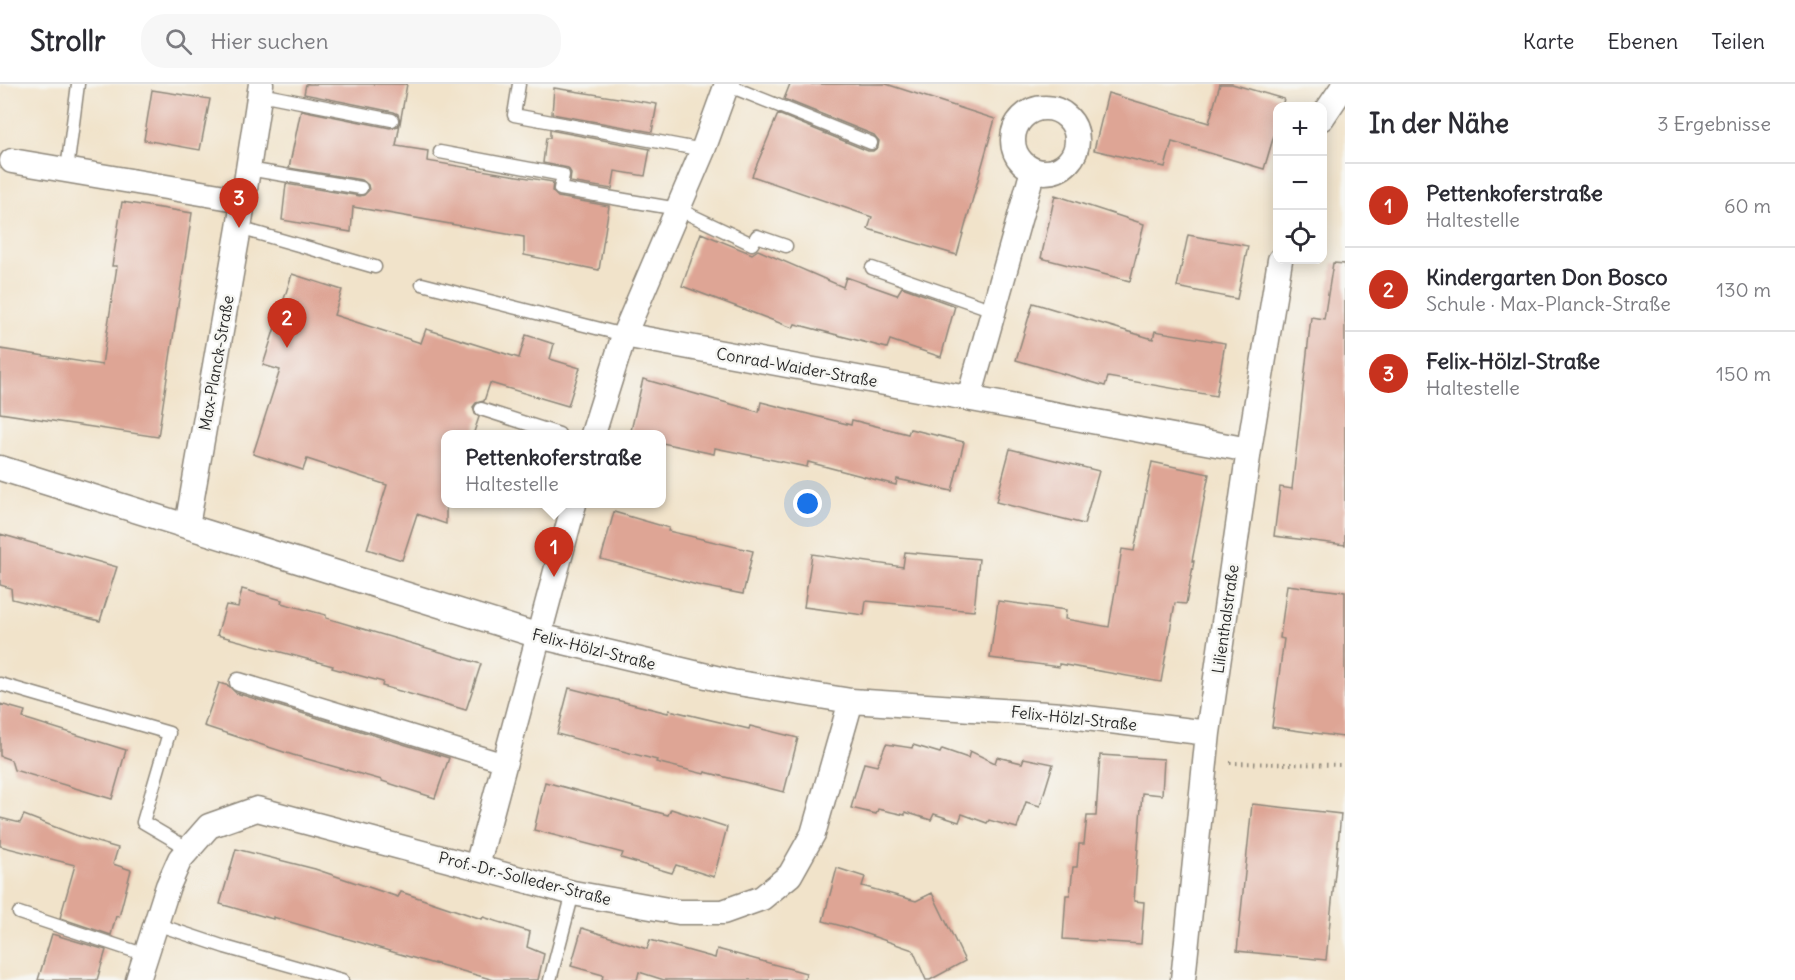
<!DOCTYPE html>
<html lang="de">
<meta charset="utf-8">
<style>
:root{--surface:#fff;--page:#f7f7f7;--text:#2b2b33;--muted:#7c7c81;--line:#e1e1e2;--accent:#c8321e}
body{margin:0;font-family:Delius,sans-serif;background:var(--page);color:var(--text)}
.controls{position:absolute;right:18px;top:18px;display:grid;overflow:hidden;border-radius:12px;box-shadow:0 3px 15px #0003}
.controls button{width:54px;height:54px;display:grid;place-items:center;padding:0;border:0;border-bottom:2px solid var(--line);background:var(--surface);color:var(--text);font:30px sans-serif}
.you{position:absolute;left:808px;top:420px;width:21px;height:21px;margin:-15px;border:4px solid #fff;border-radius:50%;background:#1a73e8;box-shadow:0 0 0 9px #1a73e833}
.badge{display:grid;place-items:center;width:39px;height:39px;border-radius:50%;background:var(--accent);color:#fff;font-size:20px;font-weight:700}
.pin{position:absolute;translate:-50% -50px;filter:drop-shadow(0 2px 3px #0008)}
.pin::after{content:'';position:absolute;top:32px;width:21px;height:18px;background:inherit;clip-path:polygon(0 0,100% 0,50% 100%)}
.popup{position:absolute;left:441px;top:346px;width:225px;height:78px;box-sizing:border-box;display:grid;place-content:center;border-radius:12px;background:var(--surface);filter:drop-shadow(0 2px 4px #0005);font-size:20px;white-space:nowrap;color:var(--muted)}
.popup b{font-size:22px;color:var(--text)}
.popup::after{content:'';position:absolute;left:50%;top:100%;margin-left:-12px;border:12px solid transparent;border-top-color:var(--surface)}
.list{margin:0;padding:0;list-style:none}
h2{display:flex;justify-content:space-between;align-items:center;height:78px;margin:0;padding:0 24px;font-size:26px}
h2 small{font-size:20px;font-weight:400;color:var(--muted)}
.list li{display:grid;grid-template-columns:39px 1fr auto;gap:18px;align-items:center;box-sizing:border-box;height:84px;padding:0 24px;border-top:2px solid var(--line)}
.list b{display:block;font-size:22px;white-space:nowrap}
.list p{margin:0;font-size:20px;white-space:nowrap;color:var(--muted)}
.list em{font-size:20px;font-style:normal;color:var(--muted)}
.icon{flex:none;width:33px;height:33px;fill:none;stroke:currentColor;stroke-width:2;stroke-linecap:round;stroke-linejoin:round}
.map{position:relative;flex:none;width:1345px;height:896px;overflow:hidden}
header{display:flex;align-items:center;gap:36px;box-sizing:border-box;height:84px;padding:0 30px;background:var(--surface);border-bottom:2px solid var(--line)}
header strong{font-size:28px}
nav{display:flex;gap:33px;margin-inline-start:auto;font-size:21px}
.search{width:420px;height:54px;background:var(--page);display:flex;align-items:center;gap:15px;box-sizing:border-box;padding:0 21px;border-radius:24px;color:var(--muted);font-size:22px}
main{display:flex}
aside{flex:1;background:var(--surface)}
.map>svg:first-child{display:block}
.building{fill:#dea595}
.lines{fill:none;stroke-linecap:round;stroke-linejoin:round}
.service-casing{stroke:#8e877a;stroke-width:15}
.pedestrian-casing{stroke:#8e877a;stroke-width:21}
.minor-casing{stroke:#8e877a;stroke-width:27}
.path{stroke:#8e877a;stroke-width:4;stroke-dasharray:1.5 4.5;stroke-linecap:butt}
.service{stroke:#fff;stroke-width:12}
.pedestrian{stroke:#fff;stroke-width:18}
.minor{stroke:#fff;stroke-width:24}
.labels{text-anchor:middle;stroke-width:5;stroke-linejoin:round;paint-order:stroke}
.street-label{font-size:16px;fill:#2b2b2b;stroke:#f6f6f2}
</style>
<header>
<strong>Strollr</strong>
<div class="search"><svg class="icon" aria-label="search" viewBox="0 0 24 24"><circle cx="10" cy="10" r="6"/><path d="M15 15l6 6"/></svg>Hier suchen</div>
<nav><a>Karte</a><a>Ebenen</a><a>Teilen</a></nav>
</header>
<main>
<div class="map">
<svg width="1345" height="896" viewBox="0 0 1345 896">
<rect width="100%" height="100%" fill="#f6f6f2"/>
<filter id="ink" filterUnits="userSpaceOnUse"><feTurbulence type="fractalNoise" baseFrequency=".0167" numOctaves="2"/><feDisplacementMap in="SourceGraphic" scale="12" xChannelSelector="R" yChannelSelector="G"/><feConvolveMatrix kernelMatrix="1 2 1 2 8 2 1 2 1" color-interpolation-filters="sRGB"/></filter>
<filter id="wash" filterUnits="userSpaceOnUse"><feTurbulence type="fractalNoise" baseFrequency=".008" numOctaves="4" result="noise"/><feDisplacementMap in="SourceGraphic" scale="24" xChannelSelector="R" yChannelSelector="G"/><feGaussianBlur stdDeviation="1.35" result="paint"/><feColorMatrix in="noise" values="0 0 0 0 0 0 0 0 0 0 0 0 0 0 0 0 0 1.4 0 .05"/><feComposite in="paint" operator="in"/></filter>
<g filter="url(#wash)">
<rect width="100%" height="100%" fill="#f1e3ca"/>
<g id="blocks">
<path class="building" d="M306,0H407L396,62L428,67L427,77L553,98L552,107L558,113L609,122L599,186L524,171V153L353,123L351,148L282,136L286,100L360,112L364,111L369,106L368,101L362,96L289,84L301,26L390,44L398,42L400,37L398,30L394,28L304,10Z
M790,0H886L995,35L957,171L868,145L872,133L752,92L778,30L868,67H873L878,63L879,57L874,51L784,15Z
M1220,0H1232L1284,15L1282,22H1278V38L1264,85L1172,58L1165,83L1094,66L1108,9L1209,39Z
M554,4L657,20L652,48L552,30Z
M152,6L210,15L200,66L144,56Z
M550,46L650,65L645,92L615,87L612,105L570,98L571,89L568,84L543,79L546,54H550Z
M1055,111L1144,140L1130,197L1041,174Z
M122,118L192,129L158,353L0,329V265L102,281L117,182H112Z
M701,149L752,170L758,166L843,203L846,193L897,211L902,203L955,222L941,273L890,256L887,264L795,240L793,244L682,202Z
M1188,151L1248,162L1237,215L1177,203Z
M1333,179L1345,180V461L1274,452L1280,403L1292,405L1311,233L1324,235Z
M292,190L342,206L334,231L421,259L426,245L519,274L526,251L554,260L550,275L580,284L568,322L490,299L484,317L476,319L473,323L475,330L479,333L473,351H446V440L417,430L402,476L367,465L387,401L307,375L303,386L253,370L280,286L263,281Z
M1033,219L1153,255L1155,247L1225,259L1216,312L1108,293L1105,302L1016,276Z
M643,295L759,328L761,318L851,341L852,336L908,350L910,345L964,358L952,407L897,395L896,401L808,378L807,383L715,364L714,370L662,359V351H630Z
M1010,365L1099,387L1084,440L996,418Z
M1152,378L1209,390L1192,477H1194L1186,520L1175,519L1161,598L1059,580V583L990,574L998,517L1066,526L1065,535L1109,543L1122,465L1134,467Z
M614,428L669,444L668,447L753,467L743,510L697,501L601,475Z
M0,450L117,483L100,537L12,515L11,504L0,501Z
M905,468L979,475L974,527L866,517L864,531L804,523L812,470L903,483Z
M1287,501L1345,508V642L1343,653L1272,643L1284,555L1280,554Z
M242,505L282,516L281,519L326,531V534L481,580L466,626L382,602L383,598L332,584L333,582L217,551L226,521L238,523Z
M219,599L229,602L236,609L449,674L435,714L382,697V696L293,671L204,642Z
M569,604L668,629L669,626L749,645L750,642L798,654L784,708L705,688L704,690L656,678L657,676L557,650Z
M0,620L25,627L23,634L126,666L112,715L14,686L11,676L0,672Z
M886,660L912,664L913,661L940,669L942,665L968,674L970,667L995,679L997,673L1022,679L1024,674L1053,680L1040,722L1026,718L1017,744L989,736L987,739L962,730L959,738L934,730L931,736L905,728V731L878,725L876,730L851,724L864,679L877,682Z
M1100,671L1164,675L1162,711L1142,709L1134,817L1144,818L1141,860L1063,855L1066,811H1070L1073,783H1077L1079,760H1084L1087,732H1096Z
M545,698L668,731L671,725L727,743L714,793L676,781L672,789L621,774L623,769L534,746Z
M1252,720L1341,730L1326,876L1237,867Z
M24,731L83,754L118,764L113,780L131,786L119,833L116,832L111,851L60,834L75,781L0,762V734L20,739Z
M236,765L315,785L398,813L401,808L482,835L483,833L530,848L527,863L544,870L538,896H494L434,879V880L273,833V835L220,820Z
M837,784L865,793L862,802L916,817L932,809L965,877L930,896H926L913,866L849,844L823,837Z
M582,844L647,865L650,856L715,874L717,865L806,889L805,896H664L639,888L637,896H602L603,891L571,882Z
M52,850L106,866L97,896H38Z"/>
</g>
</g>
<g filter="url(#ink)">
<use href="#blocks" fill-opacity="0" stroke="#8e877a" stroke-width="1.5"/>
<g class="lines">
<defs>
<path id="service" d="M519,0L514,31L703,66
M727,1L871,59
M260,10L392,36
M440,68L563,91L560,105L678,125L752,160L757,152L786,162
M248,85L361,104
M67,86L78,0
M239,144L375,183
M872,184L993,226
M422,200L624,251
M481,325L559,350
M0,600L169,649L143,738L189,765
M19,829L146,871
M156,840L225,863L342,896
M550,896L573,809"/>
<path id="pedestrian" d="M239,598L505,679"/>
<path id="minor" d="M1013 56a32 32 0 1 1 64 0a32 32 0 1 1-64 0Z
M1322,34L1345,0
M12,77L243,116
M624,251L1249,366
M969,314L1033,86
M593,350L624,251L703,66L727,0
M0,384L539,552L732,598L851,617L1062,631L1208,649
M187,442L239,144L261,0
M477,782L574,420
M138,896L168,802L180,775L209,742L257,725L573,809L679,828H723L762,814L790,791L813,750L851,617
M1183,896L1208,649L1249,366L1280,176"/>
</defs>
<use href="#service" class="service-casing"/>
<use href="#pedestrian" class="pedestrian-casing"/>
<use href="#minor" class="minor-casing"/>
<path class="path" d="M1230,679L1345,681"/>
<use href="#service" class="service"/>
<use href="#pedestrian" class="pedestrian"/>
<use href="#minor" class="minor"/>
</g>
</g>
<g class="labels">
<g class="street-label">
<text transform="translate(216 279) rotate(-80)" y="6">Max-Planck-Straße</text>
<text transform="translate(797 283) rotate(10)" y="6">Conrad-Waider-Straße</text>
<text transform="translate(1225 535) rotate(-82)" y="6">Lilienthalstraße</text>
<text transform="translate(594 565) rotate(14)" y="6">Felix-Hölzl-Straße</text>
<text transform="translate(1074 634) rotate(6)" y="6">Felix-Hölzl-Straße</text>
<text transform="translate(525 794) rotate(14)" y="6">Prof.-Dr.-Solleder-Straße</text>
</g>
</g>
</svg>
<div class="controls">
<button>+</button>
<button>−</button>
<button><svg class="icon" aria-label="locate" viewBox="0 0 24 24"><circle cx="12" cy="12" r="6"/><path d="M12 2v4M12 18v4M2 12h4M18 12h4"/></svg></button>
</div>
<div class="you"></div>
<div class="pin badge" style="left:554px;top:493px">1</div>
<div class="popup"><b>Pettenkoferstraße</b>Haltestelle</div>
<div class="pin badge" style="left:287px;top:264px">2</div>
<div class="pin badge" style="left:239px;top:144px">3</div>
</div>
<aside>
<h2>In der Nähe<small>3 Ergebnisse</small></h2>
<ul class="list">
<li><span class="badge">1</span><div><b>Pettenkoferstraße</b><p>Haltestelle</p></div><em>60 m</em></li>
<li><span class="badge">2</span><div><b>Kindergarten Don Bosco</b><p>Schule · Max-Planck-Straße</p></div><em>130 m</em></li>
<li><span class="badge">3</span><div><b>Felix-Hölzl-Straße</b><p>Haltestelle</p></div><em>150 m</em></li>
</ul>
</aside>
</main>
